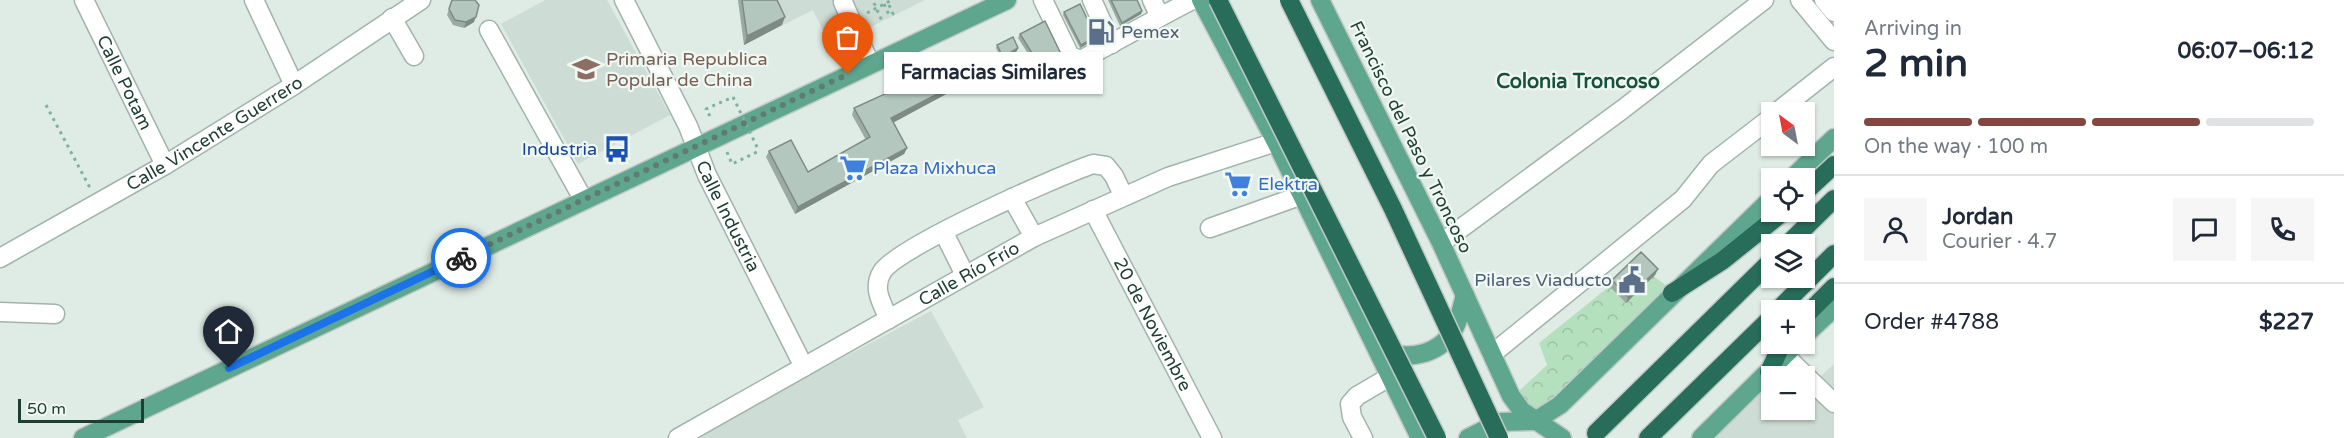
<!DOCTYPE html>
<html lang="en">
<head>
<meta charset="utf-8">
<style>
	body { margin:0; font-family:"Varela Round",sans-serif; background:#f6f6f7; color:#1f2937; height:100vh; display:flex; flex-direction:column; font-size:22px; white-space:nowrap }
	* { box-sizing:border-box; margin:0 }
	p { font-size:20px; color:#747a83 }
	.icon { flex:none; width:33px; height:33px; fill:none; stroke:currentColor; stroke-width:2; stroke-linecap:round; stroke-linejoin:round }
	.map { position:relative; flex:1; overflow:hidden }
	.details { display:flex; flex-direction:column; background:#fff; width:510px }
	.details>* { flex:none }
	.needle { width:39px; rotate:328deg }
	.fabs { position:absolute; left:1761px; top:102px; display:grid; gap:12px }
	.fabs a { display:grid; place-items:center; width:54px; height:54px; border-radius:0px; background:#fff; box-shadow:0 2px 4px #0004; font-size:30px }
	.scale { position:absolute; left:18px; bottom:15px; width:126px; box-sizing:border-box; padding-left:6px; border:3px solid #1e3e33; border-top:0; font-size:16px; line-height:21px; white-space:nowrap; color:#1e3e33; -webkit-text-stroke:4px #f0f8f3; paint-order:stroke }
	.pin { position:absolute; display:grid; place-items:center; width:51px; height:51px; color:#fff; margin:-62px -26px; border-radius:50% 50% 50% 0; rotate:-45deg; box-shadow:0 0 6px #0007 }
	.pin .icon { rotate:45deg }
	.courier { position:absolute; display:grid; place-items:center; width:60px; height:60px; margin:-30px; border:4px solid #1a73e8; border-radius:50%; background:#fff; color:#222; box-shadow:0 2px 8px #0007 }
	.bubble { position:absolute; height:42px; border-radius:0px; background:#fff; box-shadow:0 2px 4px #0004; font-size:20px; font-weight:800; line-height:42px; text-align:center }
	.summary em { font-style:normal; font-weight:800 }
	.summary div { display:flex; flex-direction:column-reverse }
	.summary { display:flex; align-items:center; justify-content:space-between; height:102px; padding:0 30px }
	h1 { font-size:39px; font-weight:800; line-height:45px }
	.bar { display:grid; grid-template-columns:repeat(4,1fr); gap:9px 6px; align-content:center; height:72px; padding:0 30px }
	.bar i { height:8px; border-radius:4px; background:#e0e1e3 }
	.bar .on { background:#844640 }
	.bar p { grid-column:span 4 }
	.line { display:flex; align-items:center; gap:15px; padding:0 30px; border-top:2px solid #e0e1e3 }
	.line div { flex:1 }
	.round { display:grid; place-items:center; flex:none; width:63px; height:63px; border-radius:0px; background:#f6f6f7 }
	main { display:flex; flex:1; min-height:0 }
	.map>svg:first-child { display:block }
	.built { fill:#cddcd4 }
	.park { fill:url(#park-crowns) }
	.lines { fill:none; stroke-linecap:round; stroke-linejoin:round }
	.minor-casing { stroke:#a1b4ac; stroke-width:21 }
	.major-casing { stroke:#c0c9c6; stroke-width:21 }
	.highway-casing { stroke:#c0c9c6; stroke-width:21 }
	.path { stroke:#7cb39e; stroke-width:3; stroke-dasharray:3 4.5; stroke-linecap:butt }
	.minor { stroke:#fff; stroke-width:18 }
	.major { stroke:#5fa68f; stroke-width:18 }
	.highway { stroke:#276d59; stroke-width:18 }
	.highway-bridge-casing { stroke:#c0c9c6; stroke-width:21; stroke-linecap:butt }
	.path-bridge { stroke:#7cb39e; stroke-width:3; stroke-dasharray:3 4.5; stroke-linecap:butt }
	.highway-bridge { stroke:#276d59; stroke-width:18 }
	.wall { fill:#9baba3 }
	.shaded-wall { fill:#7e8b85 }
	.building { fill:#b4c7be; stroke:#7e8b85; stroke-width:1.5 }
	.done { stroke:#627b71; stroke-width:6; stroke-dasharray:0 10.8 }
	.route { stroke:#1a73e8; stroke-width:8 }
	.labels { text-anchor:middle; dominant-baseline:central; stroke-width:4.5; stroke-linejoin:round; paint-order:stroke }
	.service-label { font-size:18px; fill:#4e5e75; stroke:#f0f8f3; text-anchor:start }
	.education-label { font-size:18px; fill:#785e54; stroke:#f0f8f3; text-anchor:start }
	.street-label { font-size:18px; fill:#1e3e33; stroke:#f0f8f3 }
	.transit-label { font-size:18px; fill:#164399; stroke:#f0f8f3; text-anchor:end }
	.shop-label { font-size:18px; fill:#366cbe; stroke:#f0f8f3; text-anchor:start }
	.neighbourhood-label { font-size:20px; font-weight:bold; fill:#19513f; stroke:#f0f8f3 }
</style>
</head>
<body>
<main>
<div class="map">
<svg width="1834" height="438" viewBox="0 0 1834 438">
	<defs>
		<pattern id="park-crowns" width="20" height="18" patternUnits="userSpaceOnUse" patternTransform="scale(1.5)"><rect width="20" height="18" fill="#b5e0be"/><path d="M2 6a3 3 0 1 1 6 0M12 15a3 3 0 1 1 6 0" fill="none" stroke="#9bc1a4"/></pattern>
	</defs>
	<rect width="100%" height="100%" fill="#dfece5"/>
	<g class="built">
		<polygon points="545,0 607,0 670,115 578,164 501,24"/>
		<polygon points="738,0 925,0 831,47 813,10 744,45"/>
		<polygon points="931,311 984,407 958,420 967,438 692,438"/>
		<polygon points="1834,364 1834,438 1707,438 1771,378 1772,410 1804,410 1805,391"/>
	</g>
	<polygon class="park" points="1647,271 1668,287 1543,413 1528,404 1520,390 1547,365 1539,343 1621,277"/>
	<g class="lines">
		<defs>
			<g id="minor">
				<path id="s1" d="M 84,0 L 165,165"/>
				<polyline points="254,0 294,85"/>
				<path id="s2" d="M 624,0 L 688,126 L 707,175 L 804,367"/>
				<polyline points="1043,0 1070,56 1081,60 1160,17 1152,0"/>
				<polyline points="1092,0 1112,44"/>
				<polyline points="1800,0 1834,41"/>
				<polyline points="1824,0 1834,12"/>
				<polyline points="843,2 870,64"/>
				<polyline points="1160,17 1192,0"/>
				<polyline points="392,18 414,56"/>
				<polyline points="489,30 583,199"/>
				<polyline points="1777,112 1834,67"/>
				<polyline points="1012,198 1034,237"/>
				<path id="s3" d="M 1093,210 L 1212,438"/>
				<polyline points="1210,228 1302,195"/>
				<polyline points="944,233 965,275"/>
				<polyline points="1441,243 1623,109 1764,0"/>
				<path id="s4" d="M 0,258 L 165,165 L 294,85 L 421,0"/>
				<polyline points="0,312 55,314"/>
				<path d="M 889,319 C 882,304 872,288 882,272 C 897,247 1058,176 1093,164 L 1106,166 L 1114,176 L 1123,195"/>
				<polyline points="1778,349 1834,403"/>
				<polyline points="1492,354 1683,199 1711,164 1772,117"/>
				<path id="s5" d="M 678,438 L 1034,237 L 1168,177 L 1276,142"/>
				<polyline points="1363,438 1352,417 1350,404 1357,396 1391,376"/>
			</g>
			<g id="major">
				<polyline points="1201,0 1276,142 1420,438"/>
				<polyline points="1320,0 1441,243 1511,396 1522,411 1562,438"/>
				<polyline points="1792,178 1834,138"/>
				<polyline points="1804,336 1834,308"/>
				<path d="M 1382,350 C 1409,362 1442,354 1455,327 C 1460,317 1462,305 1465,295"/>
				<polyline points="83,438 1007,0"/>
				<polyline points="1468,438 1500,422 1535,421 1560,405 1772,198"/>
				<polyline points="1701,438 1796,344"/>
			</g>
			<g id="highway">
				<polyline points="1804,193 1834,165"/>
				<polyline points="1788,244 1834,199"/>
				<polyline points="1672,293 1722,261 1783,212"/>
				<polyline points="1778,310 1834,254"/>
				<polyline points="1804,317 1834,287"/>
				<polyline points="1769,372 1782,344"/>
				<polyline points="1596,433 1772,260"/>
				<polyline points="1648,438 1772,317"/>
			</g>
		</defs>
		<use href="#minor" class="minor-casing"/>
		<use href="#major" class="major-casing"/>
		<use href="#highway" class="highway-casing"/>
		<g class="path">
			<polyline points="874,3 882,21"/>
			<polyline points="884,4 890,17"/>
			<polyline points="889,5 893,14 890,15"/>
			<polyline points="867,13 892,0"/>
			<polyline points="46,105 90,188"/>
			<polyline points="710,116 706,109 733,97"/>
			<polyline points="727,152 732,164 759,151"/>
		</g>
		<use href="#minor" class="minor"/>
		<use href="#major" class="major"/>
		<use href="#highway" class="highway"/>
		<defs>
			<g id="highway-bridge">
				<polyline points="1218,0 1437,438"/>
				<polyline points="1289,0 1393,209 1499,438"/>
			</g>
		</defs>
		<use href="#highway-bridge" class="highway-bridge-casing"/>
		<polyline class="path-bridge" points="733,97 759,151"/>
		<use href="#highway-bridge" class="highway-bridge"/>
	</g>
	<g class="wall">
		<polygon points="452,0 474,22 464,28 453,25 447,15"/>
		<polygon points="738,0 777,0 782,25 744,45"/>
		<polygon points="1108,0 1137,0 1142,11 1141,14 1120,26"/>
		<polygon points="1064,12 1094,40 1080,48 1063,15"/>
		<polygon points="1020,34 1076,85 1060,94 1039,60 1034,63 1018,38"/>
		<polygon points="997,45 1017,51 1002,60 996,48"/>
		<polygon points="950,92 893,122 907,148 904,154 795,214 766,157 769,151 808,172 866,140 852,115 854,108"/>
		<polygon points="1658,269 1655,275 1626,303 1609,286 1612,280"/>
	</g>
	<g class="shaded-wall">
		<polygon points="1142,11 1141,14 1120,26 1122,23"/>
		<polygon points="476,17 474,22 464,28 466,22"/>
		<polygon points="785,17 782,25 744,45 747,36"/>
		<polygon points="1096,37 1094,40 1080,48 1081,45"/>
		<polygon points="1018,48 1017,51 1002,60 1003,57"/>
		<polygon points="1040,56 1039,60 1034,63 1035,58"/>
		<polygon points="1078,80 1076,85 1060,94 1062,89"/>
		<polygon points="953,86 950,92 889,125 891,118"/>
		<polygon points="907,148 904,154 795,214 798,207"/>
		<polygon points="1658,269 1655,275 1626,303 1628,297"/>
	</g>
	<g class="building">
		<polygon points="452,0 475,0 479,5 476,17 466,22 455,20 449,9"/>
		<polygon points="742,0 777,0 785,17 747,36"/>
		<polygon points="1111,0 1137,0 1142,11 1122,23"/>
		<polygon points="1080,4 1096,37 1081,45 1064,12"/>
		<polygon points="1045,21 1062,56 1078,80 1062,89 1040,56 1035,58 1020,34"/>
		<polygon points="1013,37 1018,48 1003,57 997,45"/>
		<polygon points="944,67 953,86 891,118 907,148 798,207 769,151 791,140 808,172 870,137 854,108"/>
		<polygon points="1641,252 1658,269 1628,297 1612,280"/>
	</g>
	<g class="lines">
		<polyline class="done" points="461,258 848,74"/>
		<polyline class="route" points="229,368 461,258"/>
	</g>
	<defs>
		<symbol id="fuel-bare" viewBox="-9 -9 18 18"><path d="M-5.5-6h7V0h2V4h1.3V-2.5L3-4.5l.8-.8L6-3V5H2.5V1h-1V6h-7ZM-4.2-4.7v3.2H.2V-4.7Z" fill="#5c6f8a" stroke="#f0f8f3" stroke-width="2.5" paint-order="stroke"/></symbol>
		<symbol id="school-bare" viewBox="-9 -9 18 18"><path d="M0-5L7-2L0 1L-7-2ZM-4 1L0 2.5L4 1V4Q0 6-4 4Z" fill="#8d6e63" stroke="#f0f8f3" stroke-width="2.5" paint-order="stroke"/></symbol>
		<symbol id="bus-bare" viewBox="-9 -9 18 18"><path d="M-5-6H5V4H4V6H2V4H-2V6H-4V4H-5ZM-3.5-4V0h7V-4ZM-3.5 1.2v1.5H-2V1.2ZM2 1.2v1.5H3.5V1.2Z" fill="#1a4fb4" stroke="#f0f8f3" stroke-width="2.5" paint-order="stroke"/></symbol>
		<symbol id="supermarket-bare" viewBox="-9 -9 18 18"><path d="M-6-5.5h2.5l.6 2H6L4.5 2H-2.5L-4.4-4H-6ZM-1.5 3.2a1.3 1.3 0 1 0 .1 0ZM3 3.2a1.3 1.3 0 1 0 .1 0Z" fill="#3f7fe0" stroke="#f0f8f3" stroke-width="2.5" paint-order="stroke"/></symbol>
		<symbol id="civic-bare" viewBox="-9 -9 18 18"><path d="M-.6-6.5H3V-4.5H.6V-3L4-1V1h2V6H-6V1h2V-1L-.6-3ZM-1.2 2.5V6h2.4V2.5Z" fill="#5c6f8a" stroke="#f0f8f3" stroke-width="2.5" paint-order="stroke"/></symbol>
	</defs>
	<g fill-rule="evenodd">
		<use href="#fuel-bare" x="1082" y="13" width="38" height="38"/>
		<use href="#school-bare" x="567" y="50" width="38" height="38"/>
		<use href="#bus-bare" x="598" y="130" width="38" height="38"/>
		<use href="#supermarket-bare" x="834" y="149" width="38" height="38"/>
		<use href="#supermarket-bare" x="1219" y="165" width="38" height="38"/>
		<use href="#civic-bare" x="1613" y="261" width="38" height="38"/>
	</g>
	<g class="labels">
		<g class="service-label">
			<text x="1121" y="32">Pemex</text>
			<text x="1612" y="280" text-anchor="end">Pilares Viaducto</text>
		</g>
		<g class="education-label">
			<text x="606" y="59">Primaria Republica<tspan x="606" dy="21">Popular de China</tspan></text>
		</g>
		<g class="street-label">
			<text stroke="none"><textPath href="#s1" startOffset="92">Calle Potam</textPath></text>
			<text stroke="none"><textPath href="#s4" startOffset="248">Calle Vincente Guerrero</textPath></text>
			<text transform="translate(1411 137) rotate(64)">Francisco del Paso y Troncoso</text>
			<text stroke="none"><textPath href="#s2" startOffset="240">Calle Industria</textPath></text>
			<text stroke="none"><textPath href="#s5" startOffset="334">Calle Río Frío</textPath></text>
			<text stroke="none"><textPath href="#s3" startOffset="129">20 de Noviembre</textPath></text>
		</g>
		<g class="transit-label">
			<text x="597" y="149">Industria</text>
		</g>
		<g class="shop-label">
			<text x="873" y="168">Plaza Mixhuca</text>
			<text x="1258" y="184">Elektra</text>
		</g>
		<g class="neighbourhood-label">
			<text x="1578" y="82">Colonia Troncoso</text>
		</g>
	</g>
</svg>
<div class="fabs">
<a><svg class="needle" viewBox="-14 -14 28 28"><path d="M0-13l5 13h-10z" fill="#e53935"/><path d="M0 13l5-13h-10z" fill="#747a83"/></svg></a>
<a><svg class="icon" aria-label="locate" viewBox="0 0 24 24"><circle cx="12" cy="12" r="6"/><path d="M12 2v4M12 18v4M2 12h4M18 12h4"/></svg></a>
<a><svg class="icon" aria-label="layers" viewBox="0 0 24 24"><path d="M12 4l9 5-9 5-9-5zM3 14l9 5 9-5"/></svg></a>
<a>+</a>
<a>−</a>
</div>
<div class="scale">50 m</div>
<div class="pin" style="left:848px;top:74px;background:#ea580c"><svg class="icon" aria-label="bag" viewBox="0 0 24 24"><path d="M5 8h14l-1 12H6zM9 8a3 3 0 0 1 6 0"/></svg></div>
<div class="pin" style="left:229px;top:368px;background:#1f2937"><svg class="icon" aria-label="home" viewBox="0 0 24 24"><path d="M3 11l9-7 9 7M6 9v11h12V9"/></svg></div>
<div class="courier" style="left:461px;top:258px"><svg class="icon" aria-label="bike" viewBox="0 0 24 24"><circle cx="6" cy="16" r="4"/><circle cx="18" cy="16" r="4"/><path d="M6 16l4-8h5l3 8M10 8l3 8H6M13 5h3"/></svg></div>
<div class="bubble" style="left:884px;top:52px;width:219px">Farmacias Similares</div>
</div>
<section class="details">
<div class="summary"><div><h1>2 min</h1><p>Arriving in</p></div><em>06:07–06:12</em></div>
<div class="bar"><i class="on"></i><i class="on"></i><i class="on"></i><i></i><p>On the way · 100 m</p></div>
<div class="line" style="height:108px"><a class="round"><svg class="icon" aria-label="person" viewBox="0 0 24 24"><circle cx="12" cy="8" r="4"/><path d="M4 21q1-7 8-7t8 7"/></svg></a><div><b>Jordan</b><p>Courier · 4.7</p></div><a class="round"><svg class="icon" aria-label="chat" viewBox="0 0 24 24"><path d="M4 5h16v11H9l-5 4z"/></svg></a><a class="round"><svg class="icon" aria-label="phone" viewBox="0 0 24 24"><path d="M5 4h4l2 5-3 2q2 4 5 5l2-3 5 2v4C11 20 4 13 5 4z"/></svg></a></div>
<div class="line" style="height:78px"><div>Order #4788</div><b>$227</b></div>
</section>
</main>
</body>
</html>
